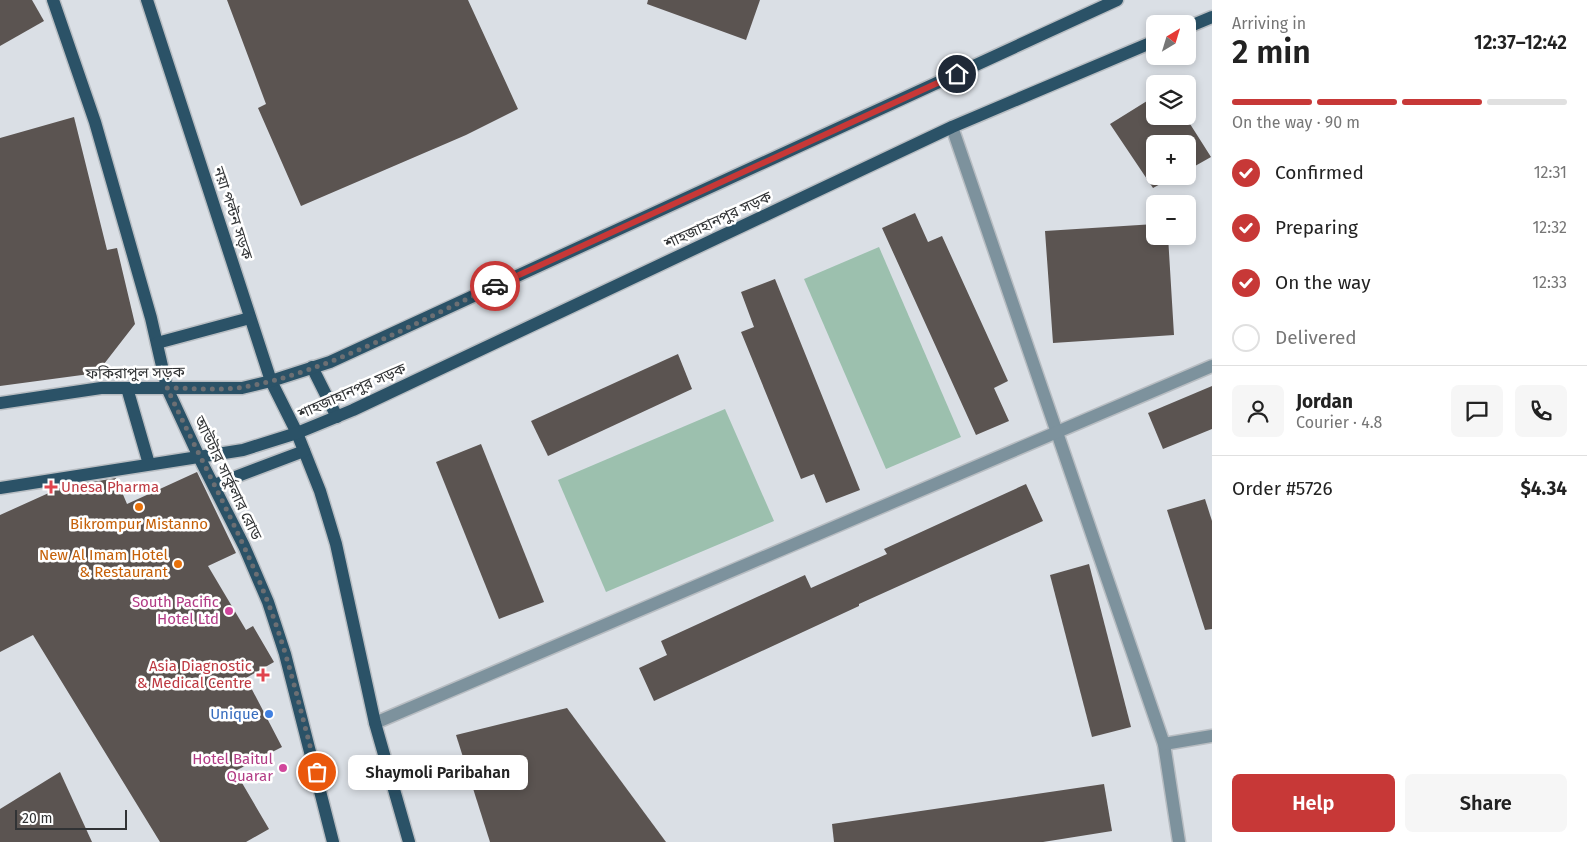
<!DOCTYPE html>
<html lang="en">
<head>
<meta charset="utf-8">
<style>
	body { margin:0; font-family:"Fira Sans","Noto Sans Bengali",sans-serif; background:#f6f6f6; color:#222; height:100vh; display:flex; flex-direction:column; font-size:19px; white-space:nowrap }
	* { box-sizing:border-box; margin:0 }
	p { font-size:16px; color:#767676 }
	.icon { flex:none; width:28px; height:28px; fill:none; stroke:currentColor; stroke-width:2; stroke-linecap:round; stroke-linejoin:round }
	.map { position:relative; flex:1; overflow:hidden }
	.drawer { display:flex; flex-direction:column; background:#fff; width:375px }
	.drawer>* { flex:none }
	.needle { width:32px; rotate:38deg }
	.tools { position:absolute; left:1146px; top:15px; display:grid; gap:10px }
	.tools a { display:grid; place-items:center; width:50px; height:50px; border-radius:8px; background:#fff; box-shadow:0 2px 8px #0003; font-size:25px }
	.scale { position:absolute; left:15px; bottom:12px; width:112px; box-sizing:border-box; padding-left:5px; border:2px solid #313335; border-top:0; font-size:14px; line-height:18px; white-space:nowrap; color:#313335; -webkit-text-stroke:4px #fff; paint-order:stroke }
	.pin { position:absolute; display:grid; place-items:center; width:42px; height:42px; color:#fff; margin:-21px; border:2px solid #fff; border-radius:50%; box-shadow:0 1px 5px #0007 }
	.courier { position:absolute; display:grid; place-items:center; width:50px; height:50px; margin:-25px; border:4px solid #c73837; border-radius:50%; background:#fff; color:#222; box-shadow:0 1px 6px #0007 }
	.bubble { position:absolute; height:35px; border-radius:8px; background:#fff; box-shadow:0 2px 8px #0003; font-size:16px; font-weight:600; line-height:35px; text-align:center }
	.head em { font-style:normal; font-weight:600 }
	.head div { display:flex; flex-direction:column-reverse }
	.head { display:flex; align-items:center; justify-content:space-between; height:85px; padding:0 20px }
	h1 { font-size:32px; font-weight:600; line-height:38px }
	.bar { display:grid; grid-template-columns:repeat(4,1fr); gap:8px 5px; align-content:center; height:60px; padding:0 20px }
	.bar i { height:6px; border-radius:4px; background:#e0e0e0 }
	.bar .current { background:#c73837 }
	.bar p { grid-column:span 4 }
	.line { display:flex; align-items:center; gap:12px; padding:0 20px; border-top:1px solid #e0e0e0 }
	.line div { flex:1 }
	.round { display:grid; place-items:center; flex:none; width:52px; height:52px; border-radius:8px; background:#f6f6f6 }
	ol { padding:0 20px; list-style:none }
	li { display:flex; align-items:center; gap:15px; height:55px }
	li p { margin-inline-start:auto }
	li .icon { padding:5px; border-radius:50%; background:#c73837; color:#fff; stroke-width:4 }
	li:last-child { color:#767676 }
	li i { width:28px; height:28px; border:2px solid #e0e0e0; border-radius:50% }
	.button { display:flex; gap:10px; margin-top:auto; padding:10px 20px }
	.button a { flex:1; height:58px; border-radius:8px; background:#c73837; color:#fff; font-size:20px; font-weight:600; line-height:58px; text-align:center }
	.button a+a { background:#f6f6f6; color:#222 }
	main { display:flex; flex:1; min-height:0 }
	.map>svg:first-child { display:block }
	.green { fill:#9cc0ae }
	.building { fill:#5b5451 }
	.lines { fill:none; stroke-linecap:round; stroke-linejoin:round }
	.minor-casing { stroke:#b8bdc2; stroke-width:15 }
	.major-casing { stroke:#b8bdc2; stroke-width:15 }
	.minor { stroke:#7d929d; stroke-width:12 }
	.major { stroke:#2b5267; stroke-width:12 }
	.done { stroke:#6c6f73; stroke-width:5; stroke-dasharray:0 9 }
	.route { stroke:#c73837; stroke-width:6 }
	.health-dot { fill:#e0444e; stroke:#fff; stroke-width:2 }
	.food-dot { fill:#e8710a; stroke:#fff; stroke-width:2 }
	.hotel-dot { fill:#d1479c; stroke:#fff; stroke-width:2 }
	.shop-dot { fill:#3f7fe0; stroke:#fff; stroke-width:2 }
	.labels { text-anchor:middle; dominant-baseline:central; stroke-width:5; stroke-linejoin:round; paint-order:stroke }
	.street-label { font-size:15px; fill:#313335; stroke:#fff }
	.health-label { font-size:15px; fill:#be3a42; stroke:#fff; text-anchor:start }
	.food-label { font-size:15px; fill:#c56008; stroke:#fff }
	.hotel-label { font-size:15px; fill:#b23c85; stroke:#fff; text-anchor:end }
	.shop-label { font-size:15px; fill:#366cbe; stroke:#fff; text-anchor:end }
</style>
</head>
<body>
<main>
<div class="map">
<svg width="1212" height="842" viewBox="0 0 1212 842">
	<rect width="100%" height="100%" fill="#dadfe5"/>
	<g class="green">
		<polygon points="879,247 961,437 886,469 804,279"/>
		<polygon points="725,409 774,521 606,592 558,480"/>
	</g>
	<g class="building">
		<polygon points="0,0 32,0 44,21 0,46"/>
		<polygon points="227,0 468,0 518,109 466,135 301,206 258,108 266,104"/>
		<polygon points="648,0 760,0 746,40 647,4"/>
		<polygon points="1155,96 1155,116 1185,116 1211,157 1188,170 1188,144 1155,144 1155,176 1175,176 1153,188 1110,124"/>
		<polygon points="74,117 107,250 117,248 135,324 97,373 0,386 0,138"/>
		<polygon points="915,213 928,242 942,236 1008,381 994,388 1009,421 976,435 882,228"/>
		<polygon points="1155,224 1155,236 1168,236 1174,335 1053,343 1045,231"/>
		<polygon points="775,279 860,490 826,503 814,474 801,479 741,332 754,327 741,292"/>
		<polygon points="678,354 692,389 548,456 531,421"/>
		<polygon points="1212,386 1212,429 1163,449 1148,413"/>
		<polygon points="481,444 544,602 499,619 436,462"/>
		<polygon points="197,472 236,553 208,566 246,630 253,626 274,662 246,678 282,747 235,771 269,829 246,842 160,842 33,635 0,652 0,515 62,487 116,478 127,504"/>
		<polygon points="1026,484 1043,521 859,604 859,606 654,701 639,668 667,655 661,641 805,575 811,588 887,554 884,549"/>
		<polygon points="1205,499 1212,521 1212,629 1205,630 1167,510"/>
		<polygon points="1089,564 1131,727 1092,737 1050,575"/>
		<polygon points="567,708 666,842 490,842 456,735"/>
		<polygon points="60,772 92,842 0,842 0,809"/>
		<polygon points="1104,784 1112,831 1043,842 834,842 832,824"/>
	</g>
	<g class="lines">
		<defs>
			<g id="minor">
				<polyline points="952,127 1164,744 1179,842"/>
				<polyline points="375,723 1212,366"/>
				<polyline points="1164,744 1212,736"/>
			</g>
			<g id="major">
				<polyline points="53,0 95,122 151,318 167,388 200,459 244,546 268,602 285,654 333,842"/>
				<polyline points="147,0 271,381 297,433 320,491 336,544 375,723 409,842"/>
				<polyline points="1188,27 1212,17"/>
				<polyline points="157,343 250,318"/>
				<polyline points="312,367 337,417"/>
				<polyline points="127,388 149,464"/>
				<polyline points="0,403 101,388 242,388 271,381 330,362 1117,0"/>
				<polyline points="214,485 304,451"/>
				<polyline points="0,488 243,450 297,433 353,410 952,127 1155,41"/>
			</g>
		</defs>
		<use href="#minor" class="minor-casing"/>
		<use href="#major" class="major-casing"/>
		<use href="#minor" class="minor"/>
		<use href="#major" class="major"/>
	</g>
	<g class="lines">
		<path class="done" d="M 317,772 C 301,714 289,656 267,600 C 238,527 200,459 167,388 C 192,388 219,391 244,387 C 326,373 418,321 495,286"/>
		<polyline class="route" points="495,286 957,74"/>
	</g>
	<g class="health-dot">
		<path d="M48.5 479.5h5v5h5v5h-5v5h-5v-5h-5v-5h5z"/>
		<path d="M260.5 667.5h5v5h5v5h-5v5h-5v-5h-5v-5h5z"/>
	</g>
	<g class="food-dot">
		<circle cx="139" cy="507" r="5"/>
		<circle cx="178" cy="564" r="5"/>
	</g>
	<g class="hotel-dot">
		<circle cx="229" cy="611" r="5"/>
		<circle cx="283" cy="768" r="5"/>
	</g>
	<circle class="shop-dot" cx="269" cy="714" r="5"/>
	<g class="labels">
		<g class="street-label">
			<text transform="translate(233 213) rotate(72)">নয়া পল্টন সড়ক</text>
			<text transform="translate(718 220) rotate(-25)">শাহজাহানপুর সড়ক</text>
			<text transform="translate(135 373) rotate(-1)">ফকিরাপুল সড়ক</text>
			<text transform="translate(352 391) rotate(-24)">শাহজাহানপুর সড়ক</text>
			<text transform="translate(228 478) rotate(64)">আউটার সার্কুলার রোড</text>
		</g>
		<g class="health-label">
			<text x="61" y="487">Unesa Pharma</text>
			<text x="252" y="666" text-anchor="end">Asia Diagnostic<tspan x="252" dy="17">&amp; Medical Centre</tspan></text>
		</g>
		<g class="food-label">
			<text x="139" y="524">Bikrompur Mistanno</text>
			<text x="168" y="555" text-anchor="end">New Al Imam Hotel<tspan x="168" dy="17">&amp; Restaurant</tspan></text>
		</g>
		<g class="hotel-label">
			<text x="219" y="602">South Pacific<tspan x="219" dy="17">Hotel Ltd</tspan></text>
			<text x="273" y="759">Hotel Baitul<tspan x="273" dy="17">Quarar</tspan></text>
		</g>
		<g class="shop-label">
			<text x="259" y="714">Unique</text>
		</g>
	</g>
</svg>
<div class="tools">
<a><svg class="needle" viewBox="-14 -14 28 28"><path d="M0-13l5 13h-10z" fill="#e53935"/><path d="M0 13l5-13h-10z" fill="#767676"/></svg></a>
<a><svg class="icon" aria-label="layers" viewBox="0 0 24 24"><path d="M12 4l9 5-9 5-9-5zM3 14l9 5 9-5"/></svg></a>
<a>+</a>
<a>−</a>
</div>
<div class="scale">20 m</div>
<div class="pin" style="left:317px;top:772px;background:#ea580c"><svg class="icon" aria-label="bag" viewBox="0 0 24 24"><path d="M5 8h14l-1 12H6zM9 8a3 3 0 0 1 6 0"/></svg></div>
<div class="pin" style="left:957px;top:74px;background:#1f2937"><svg class="icon" aria-label="home" viewBox="0 0 24 24"><path d="M3 11l9-7 9 7M6 9v11h12V9"/></svg></div>
<div class="courier" style="left:495px;top:286px"><svg class="icon" aria-label="car" viewBox="0 0 24 24"><path d="M5 17H2v-5l4-1 3-4h7l3 4 3 1v5h-3M9 17h6M6 11h13"/><circle cx="7" cy="17" r="2"/><circle cx="17" cy="17" r="2"/></svg></div>
<div class="bubble" style="left:348px;top:755px;width:180px">Shaymoli Paribahan</div>
</div>
<section class="drawer">
<div class="head"><div><h1>2 min</h1><p>Arriving in</p></div><em>12:37–12:42</em></div>
<div class="bar"><i class="current"></i><i class="current"></i><i class="current"></i><i></i><p>On the way · 90 m</p></div>
<ol>
<li><svg class="icon" aria-label="check" viewBox="0 0 24 24"><path d="M5 12l5 5 9-10"/></svg>Confirmed<p>12:31</p></li>
<li><svg class="icon" aria-label="check" viewBox="0 0 24 24"><path d="M5 12l5 5 9-10"/></svg>Preparing<p>12:32</p></li>
<li><svg class="icon" aria-label="check" viewBox="0 0 24 24"><path d="M5 12l5 5 9-10"/></svg>On the way<p>12:33</p></li>
<li><i></i>Delivered</li>
</ol>
<div class="line" style="height:90px"><a class="round"><svg class="icon" aria-label="person" viewBox="0 0 24 24"><circle cx="12" cy="8" r="4"/><path d="M4 21q1-7 8-7t8 7"/></svg></a><div><b>Jordan</b><p>Courier · 4.8</p></div><a class="round"><svg class="icon" aria-label="chat" viewBox="0 0 24 24"><path d="M4 5h16v11H9l-5 4z"/></svg></a><a class="round"><svg class="icon" aria-label="phone" viewBox="0 0 24 24"><path d="M5 4h4l2 5-3 2q2 4 5 5l2-3 5 2v4C11 20 4 13 5 4z"/></svg></a></div>
<div class="line" style="height:65px"><div>Order #5726</div><b>$4.34</b></div>
<div class="button"><a>Help</a><a>Share</a></div>
</section>
</main>
</body>
</html>
